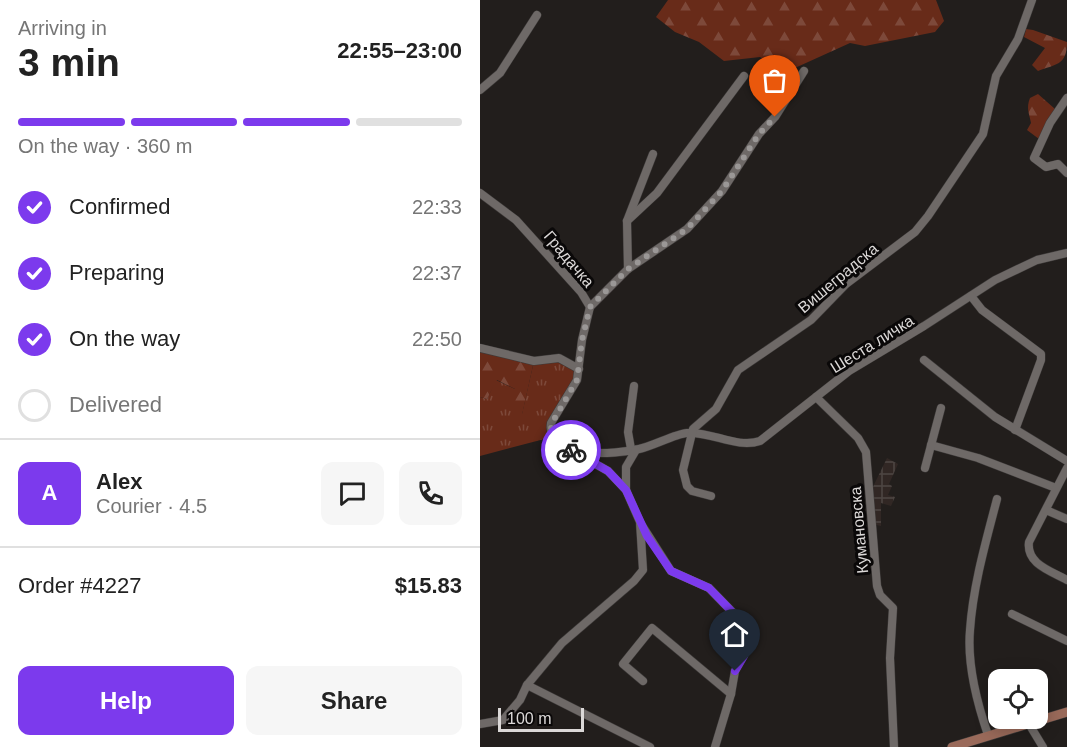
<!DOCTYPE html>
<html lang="en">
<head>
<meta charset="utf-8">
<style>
	body { margin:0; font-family:Helvetica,sans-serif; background:#f6f6f6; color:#222; height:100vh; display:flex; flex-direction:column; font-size:22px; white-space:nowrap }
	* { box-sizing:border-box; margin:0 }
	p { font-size:20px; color:#767676 }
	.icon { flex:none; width:33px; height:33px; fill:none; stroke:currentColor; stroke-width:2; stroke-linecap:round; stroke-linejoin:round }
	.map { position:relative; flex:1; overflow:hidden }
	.sheet { display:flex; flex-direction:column; background:#fff; width:480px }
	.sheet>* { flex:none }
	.controls { position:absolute; left:508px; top:669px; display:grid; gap:12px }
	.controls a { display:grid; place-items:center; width:60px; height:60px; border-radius:12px; background:#fff; box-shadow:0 3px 15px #0003; font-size:30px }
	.scale { position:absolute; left:18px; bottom:15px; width:86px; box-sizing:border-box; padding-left:6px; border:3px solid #dbd8d7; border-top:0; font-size:16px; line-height:21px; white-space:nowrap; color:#dbd8d7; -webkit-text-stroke:4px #0a0808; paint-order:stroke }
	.pin { position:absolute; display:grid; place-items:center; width:51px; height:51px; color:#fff; margin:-62px -26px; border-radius:50% 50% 50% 0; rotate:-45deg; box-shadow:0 0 6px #0007 }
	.pin .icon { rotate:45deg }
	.courier { position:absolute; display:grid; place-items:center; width:60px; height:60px; margin:-30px; border:4px solid #7c3aed; border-radius:50%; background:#fff; color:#222; box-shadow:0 2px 8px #0007 }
	.headline em { font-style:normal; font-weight:700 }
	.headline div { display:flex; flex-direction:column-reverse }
	.headline { display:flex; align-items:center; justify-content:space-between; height:102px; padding:0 18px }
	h1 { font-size:39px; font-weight:700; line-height:45px }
	.bar { display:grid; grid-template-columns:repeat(4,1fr); gap:9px 6px; align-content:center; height:72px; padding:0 18px }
	.bar i { height:8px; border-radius:4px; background:#e0e0e0 }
	.bar .active { background:#7c3aed }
	.bar p { grid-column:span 4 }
	.line { display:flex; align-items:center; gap:15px; padding:0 18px; border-top:2px solid #e0e0e0 }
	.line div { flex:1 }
	.round { display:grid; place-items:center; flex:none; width:63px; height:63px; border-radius:12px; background:#f6f6f6 }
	ol { padding:0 18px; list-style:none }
	li { display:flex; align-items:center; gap:18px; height:66px }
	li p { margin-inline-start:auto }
	li .icon { padding:6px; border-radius:50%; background:#7c3aed; color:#fff; stroke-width:4 }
	li:last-child { color:#767676 }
	li i { width:33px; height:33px; border:3px solid #e0e0e0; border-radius:50% }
	.action { display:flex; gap:12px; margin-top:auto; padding:12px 18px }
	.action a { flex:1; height:69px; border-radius:12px; background:#7c3aed; color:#fff; font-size:24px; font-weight:700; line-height:69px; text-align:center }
	.action a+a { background:#f6f6f6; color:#222 }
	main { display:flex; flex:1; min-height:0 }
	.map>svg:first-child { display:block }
	.industrial { fill:url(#industrial-grid) }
	.grass { fill:url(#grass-tufts) }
	.forest { fill:url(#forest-firs) }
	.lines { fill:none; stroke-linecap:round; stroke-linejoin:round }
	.minor-casing { stroke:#3d3a39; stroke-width:9 }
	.major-casing { stroke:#3d3a39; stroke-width:10 }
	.minor { stroke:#6e6967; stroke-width:8 }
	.major { stroke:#9a6a5a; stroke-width:9 }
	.done { stroke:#9a9796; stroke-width:6; stroke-dasharray:0 10.8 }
	.route { stroke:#7c3aed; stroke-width:8 }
	.labels { text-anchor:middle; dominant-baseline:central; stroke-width:6; stroke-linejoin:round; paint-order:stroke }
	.street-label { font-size:16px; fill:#dbd8d7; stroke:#0a0808 }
</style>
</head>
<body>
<main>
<section class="sheet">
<div class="headline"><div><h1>3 min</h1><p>Arriving in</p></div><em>22:55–23:00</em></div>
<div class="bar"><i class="active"></i><i class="active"></i><i class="active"></i><i></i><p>On the way · 360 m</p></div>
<ol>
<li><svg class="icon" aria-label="check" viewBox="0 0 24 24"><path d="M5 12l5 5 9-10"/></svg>Confirmed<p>22:33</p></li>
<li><svg class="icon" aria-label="check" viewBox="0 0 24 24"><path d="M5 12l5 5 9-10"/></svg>Preparing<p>22:37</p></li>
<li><svg class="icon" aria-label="check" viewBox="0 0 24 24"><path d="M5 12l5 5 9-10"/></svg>On the way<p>22:50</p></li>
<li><i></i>Delivered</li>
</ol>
<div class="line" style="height:108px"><b class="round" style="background:#7c3aed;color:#fff">A</b><div><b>Alex</b><p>Courier · 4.5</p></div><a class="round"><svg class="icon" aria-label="chat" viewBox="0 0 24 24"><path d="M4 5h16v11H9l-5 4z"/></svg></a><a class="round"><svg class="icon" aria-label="phone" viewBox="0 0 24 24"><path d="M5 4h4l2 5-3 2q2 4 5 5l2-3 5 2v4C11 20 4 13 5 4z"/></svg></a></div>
<div class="line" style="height:78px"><div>Order #4227</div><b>$15.83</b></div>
<div class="action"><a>Help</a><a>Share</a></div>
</section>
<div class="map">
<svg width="587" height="747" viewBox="0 0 587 747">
	<defs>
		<pattern id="industrial-grid" width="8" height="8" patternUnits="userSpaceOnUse" patternTransform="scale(1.5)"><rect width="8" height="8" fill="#312724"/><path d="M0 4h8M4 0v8" fill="none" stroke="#4e4643"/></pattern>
		<pattern id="grass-tufts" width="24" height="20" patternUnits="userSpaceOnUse" patternTransform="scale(1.5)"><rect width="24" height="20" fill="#682b19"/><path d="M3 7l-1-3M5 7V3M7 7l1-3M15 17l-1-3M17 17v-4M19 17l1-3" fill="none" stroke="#7d493a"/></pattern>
		<pattern id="forest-firs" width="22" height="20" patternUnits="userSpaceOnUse" patternTransform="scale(1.5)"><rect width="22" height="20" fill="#682b19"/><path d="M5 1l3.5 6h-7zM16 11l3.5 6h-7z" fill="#7d493a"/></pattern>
	</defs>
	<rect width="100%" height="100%" fill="#221e1c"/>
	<polygon class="industrial" points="407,458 418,464 409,484 412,486 408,495 415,497 411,506 401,503 401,526 392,524 389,495"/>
	<polygon class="grass" points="79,358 99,369 71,423 72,437 0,456 0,397 7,399 16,380 35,389 42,414 54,361"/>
	<g class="forest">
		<polygon points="188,0 456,0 464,21 455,32 385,46 370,43 306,72 280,57 244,61 219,42 195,32 176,17"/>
		<path d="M 546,29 L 553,30 L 587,42 C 587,66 575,64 558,71 L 552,65 L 565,48 L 544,37 Z"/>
		<path d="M 558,94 L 575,109 L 559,139 L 547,130 L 551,123 C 549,113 546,108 550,98 Z"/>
		<polygon points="0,348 54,361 42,415 28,409 35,389 17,380 7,399 0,397"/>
	</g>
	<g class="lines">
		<defs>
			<g id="minor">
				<polyline points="0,90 20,73 57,15"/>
				<polyline points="587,98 570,123 554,158 566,167 578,164 587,173"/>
				<path d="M 0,193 L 36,220 L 101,292 L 110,307 L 102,340 L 97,380 L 71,423 C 65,461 136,454 159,449 C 173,446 195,434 207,433 C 231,431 257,449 280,441 L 369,371 L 444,326 L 515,280 L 557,260 L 587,253"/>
				<polyline points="147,221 177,193 264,76"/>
				<polyline points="148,269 147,221 173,154"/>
				<polyline points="491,296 502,310 561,354 561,360 535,430"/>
				<polyline points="110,307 148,269 207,229 242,191 279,134 295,117 324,71"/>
				<polyline points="0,348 54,361 79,358 99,369"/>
				<polyline points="444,360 515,417 587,461"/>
				<polyline points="336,397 378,438 386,452 397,586 400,595 413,608 410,658 414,747"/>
				<polyline points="451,445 498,458 576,488"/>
				<polyline points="151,449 148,432 154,386"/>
				<polyline points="96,453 128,471 146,490"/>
				<polyline points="445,468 461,408"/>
				<path d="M 587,468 L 549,542 C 546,564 571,571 587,580"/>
				<polyline points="231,496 212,491 207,486 203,470 213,429 236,409 258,370 331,320 366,284 435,232 448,216 503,134 516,76 538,39 552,0"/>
				<polyline points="566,510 587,519"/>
				<polyline points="161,524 191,571 229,588 264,624 271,636 264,655 255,671 251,694 235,747"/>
				<polyline points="532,614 587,641"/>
				<polyline points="163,681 143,664 172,628 251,694"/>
				<polyline points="47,685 170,747"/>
				<polyline points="0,724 23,720 40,700 47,685 82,643 154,581 163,570 160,522 146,490 146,467 156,450"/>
				<polyline points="549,724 563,747"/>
				<path d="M 508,735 C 497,703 487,664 490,630 C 493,586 506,541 517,499"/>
			</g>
			<polyline id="major" points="472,747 587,712"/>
		</defs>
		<use href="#minor" class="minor-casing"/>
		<use href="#major" class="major-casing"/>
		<use href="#minor" class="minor"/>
		<use href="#major" class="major"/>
	</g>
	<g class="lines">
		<path class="done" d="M 91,450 C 77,443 68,440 72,423 L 97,380 L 102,340 L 110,307 L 148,269 L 207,229 L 242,191 L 279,134 L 295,117"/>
		<polyline class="route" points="91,450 128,471 146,490 167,536 191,571 229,588 264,624 271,636 264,656 255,671"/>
	</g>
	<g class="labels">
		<g class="street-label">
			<text transform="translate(89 259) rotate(50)">Градачка</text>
			<text transform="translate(358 278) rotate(-40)">Вишеградска</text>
			<text transform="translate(392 344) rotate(-32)">Шеста личка</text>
			<text transform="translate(379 530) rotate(-95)">Кумановска</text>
		</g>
	</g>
</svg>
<div class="controls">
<a><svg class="icon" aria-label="locate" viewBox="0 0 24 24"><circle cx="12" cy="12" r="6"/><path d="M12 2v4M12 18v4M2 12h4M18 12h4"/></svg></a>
</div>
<div class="scale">100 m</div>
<div class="pin" style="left:295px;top:117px;background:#ea580c"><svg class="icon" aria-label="bag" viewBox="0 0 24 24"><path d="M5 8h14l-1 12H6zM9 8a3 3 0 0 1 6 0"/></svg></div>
<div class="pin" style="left:255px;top:671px;background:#1f2937"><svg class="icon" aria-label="home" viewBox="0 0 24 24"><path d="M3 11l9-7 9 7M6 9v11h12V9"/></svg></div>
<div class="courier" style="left:91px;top:450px"><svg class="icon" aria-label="bike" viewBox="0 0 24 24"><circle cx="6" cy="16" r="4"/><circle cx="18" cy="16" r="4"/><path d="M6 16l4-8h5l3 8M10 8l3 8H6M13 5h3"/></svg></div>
</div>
</main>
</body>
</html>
